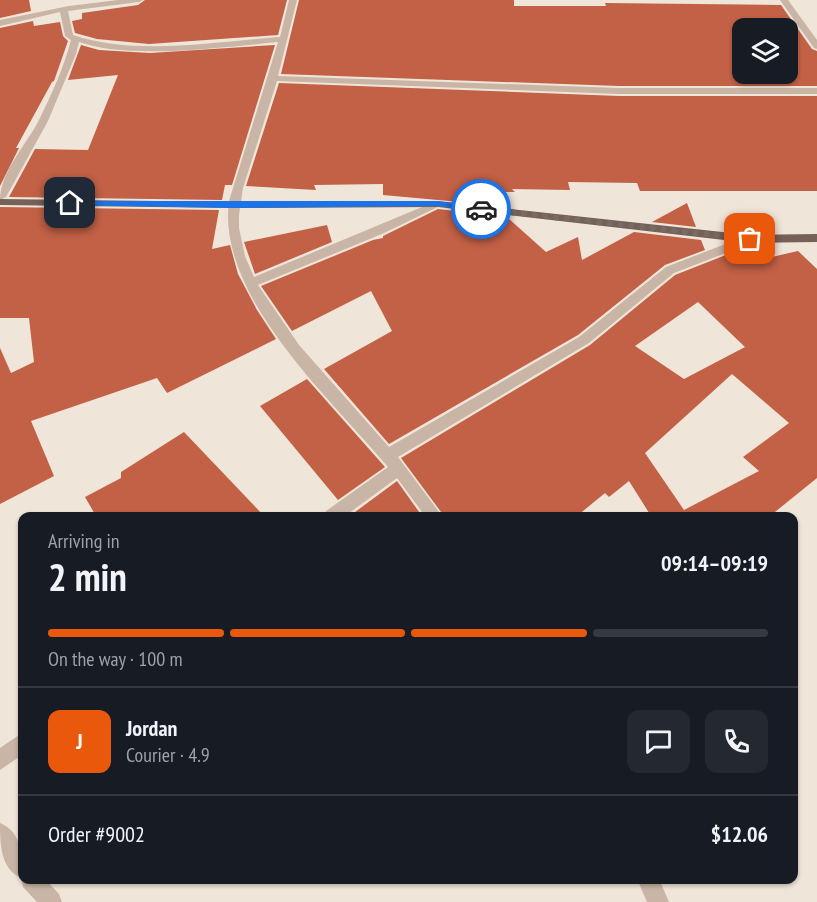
<!DOCTYPE html>
<html lang="en">
<head>
<meta charset="utf-8">
<style>
	body { margin:0; font-family:"PT Sans Narrow",sans-serif; background:#242831; color:#f1f3f6; height:100vh; display:flex; flex-direction:column; font-size:22px; white-space:nowrap }
	* { box-sizing:border-box; margin:0 }
	p { font-size:20px; color:#9ea1a6 }
	.icon { flex:none; width:33px; height:33px; fill:none; stroke:currentColor; stroke-width:2; stroke-linecap:round; stroke-linejoin:round }
	.map { position:relative; flex:1; overflow:hidden }
	.panel { position:absolute; left:18px; top:512px; width:780px; height:372px; display:flex; flex-direction:column; background:#171b24; border-radius:12px; box-shadow:0 2px 4px #0004 }
	.panel>* { flex:none }
	.controls { position:absolute; left:732px; top:18px; display:grid; gap:12px }
	.controls a { display:grid; place-items:center; width:66px; height:66px; border-radius:12px; background:#171b24; box-shadow:0 2px 4px #0004; font-size:30px }
	.pin { position:absolute; display:grid; place-items:center; width:51px; height:51px; color:#fff; margin:-26px; border-radius:12px; box-shadow:0 3px 9px #0006 }
	.courier { position:absolute; display:grid; place-items:center; width:60px; height:60px; margin:-30px; border:4px solid #1a73e8; border-radius:50%; background:#fff; color:#222; box-shadow:0 2px 8px #0007 }
	.overview em { font-style:normal; font-weight:800 }
	.overview div { display:flex; flex-direction:column-reverse }
	.overview { display:flex; align-items:center; justify-content:space-between; height:102px; padding:0 30px }
	h1 { font-size:39px; font-weight:800; line-height:45px }
	.bar { display:grid; grid-template-columns:repeat(4,1fr); gap:9px 6px; align-content:center; height:72px; padding:0 30px }
	.bar i { height:8px; border-radius:4px; background:#363941 }
	.bar .selected { background:#ea580c }
	.bar p { grid-column:span 4 }
	.line { display:flex; align-items:center; gap:15px; padding:0 30px; border-top:2px solid #363941 }
	.line div { flex:1 }
	.round { display:grid; place-items:center; flex:none; width:63px; height:63px; border-radius:12px; background:#242831 }
	.map>svg:first-child { display:block }
	.building { fill:#c26146; fill-rule:evenodd }
	.lines { fill:none; stroke-linecap:round; stroke-linejoin:round }
	.minor { fill:#c8b5a6; fill-rule:evenodd }
	.major { fill:#766158; fill-rule:evenodd }
	.route { fill:#1a73e8 }
	.done { stroke:#766c65; stroke-width:6; stroke-dasharray:0 10.8 }
</style>
</head>
<body>
<div class="map">
<svg width="817" height="902" viewBox="0 0 817 902">
	<rect width="100%" height="100%" fill="#f0e5d9"/>
	<g class="building">
		<polygon points="0,0 29,0 31,11 0,18"/>
		<polygon points="145,0 287,0 278,35 149,44 97,39 75,33 72,21 82,19 82,13 138,5"/>
		<path d="M 299,0 L 514,0 L 514,6 L 606,6 L 605,3 L 781,5 L 812,49 L 817,51 L 817,86 L 619,86 L 281,74 ZM 742,28 L 788,28 L 788,74 L 742,74 Z"/>
		<polygon points="33,21 34,26 60,22 63,36 68,41 54,81 52,82 16,148 19,148 0,186 0,28"/>
		<polygon points="81,45 99,50 150,53 275,45 232,185 225,185 222,200 9,197 35,149 88,150 118,75 68,80"/>
		<polygon points="279,83 619,96 817,96 817,191 640,191 637,183 568,182 570,190 512,189 515,192 479,192 493,205 383,195 383,184 314,185 316,190 246,186"/>
		<polygon points="687,203 696,227 652,222"/>
		<polygon points="0,207 219,210 212,249 230,245 238,274 257,310 276,339 167,393 157,378 31,421 54,476 0,504 0,348 11,373 34,362 29,318 0,318"/>
		<polygon points="438,209 507,217 546,252 578,237 582,260 634,232 701,240 705,250 665,265 578,335 389,444 324,369 392,331 371,291 292,331 261,286 373,240 383,238 383,236"/>
		<polygon points="327,225 332,242 255,274 244,242"/>
		<path d="M 741,249 L 754,261 L 798,251 L 817,269 L 817,478 L 770,516 L 651,516 L 629,481 L 609,497 L 605,493 L 577,516 L 444,516 L 401,458 L 590,345 L 675,275 ZM 698,302 L 745,347 L 684,379 L 635,346 ZM 732,374 L 789,423 L 743,457 L 759,471 L 684,510 L 645,453 Z"/>
		<polygon points="307,379 385,467 338,500 260,406"/>
		<polygon points="184,432 264,516 96,516 85,497 121,478 121,472"/>
		<polygon points="397,481 422,516 351,515"/>
	</g>
	<g class="lines">
		<g class="minor">
			<path d="M 118,0 L 143,0 L 139,2 L 68,11 L 73,35 C 135,56 215,42 280,37 L 289,0 L 297,0 L 278,76 L 619,88 L 817,88 L 817,94 L 619,94 L 277,81 L 243,188 L 239,215 L 239,228 L 245,256 L 254,277 L 434,202 L 442,202 L 444,204 L 382,234 L 258,285 L 299,345 L 389,447 L 579,337 L 666,267 L 746,236 L 754,236 L 756,239 L 754,242 L 674,273 L 589,343 L 398,457 L 442,516 L 425,516 L 397,478 L 345,516 L 324,516 L 326,511 L 388,467 C 332,400 216,296 229,201 L 278,42 C 224,47 129,60 79,42 L 76,54 L 48,121 L 6,197 L 0,200 C 0,173 25,146 38,122 C 51,96 64,67 71,40 L 65,36 L 60,12 L 0,26 L 0,20 L 69,6 Z"/>
			<polygon points="780,0 788,0 817,40 817,49 814,48"/>
			<polygon points="22,733 22,755 0,770 0,748"/>
			<path d="M 0,823 C 23,832 22,858 22,879 L 45,879 L 59,894 L 62,902 L 37,902 L 23,887 L 21,878 C 0,869 0,842 0,823 Z"/>
			<polygon points="637,879 659,879 669,902 647,902"/>
		</g>
		<polygon class="major" points="0,199 235,202 438,201 750,235 817,234 817,242 750,243 438,207 235,208 0,205"/>
	</g>
	<polygon class="route" points="68,201 438,201 485,209 481,211 438,206 235,208 70,205"/>
	<g class="lines">
		<polyline class="done" points="481,209 750,239"/>
	</g>
</svg>
<div class="controls">
<a><svg class="icon" aria-label="layers" viewBox="0 0 24 24"><path d="M12 4l9 5-9 5-9-5zM3 14l9 5 9-5"/></svg></a>
</div>
<div class="pin" style="left:750px;top:239px;background:#ea580c"><svg class="icon" aria-label="bag" viewBox="0 0 24 24"><path d="M5 8h14l-1 12H6zM9 8a3 3 0 0 1 6 0"/></svg></div>
<div class="pin" style="left:70px;top:203px;background:#1f2937"><svg class="icon" aria-label="home" viewBox="0 0 24 24"><path d="M3 11l9-7 9 7M6 9v11h12V9"/></svg></div>
<div class="courier" style="left:481px;top:209px"><svg class="icon" aria-label="car" viewBox="0 0 24 24"><path d="M5 17H2v-5l4-1 3-4h7l3 4 3 1v5h-3M9 17h6M6 11h13"/><circle cx="7" cy="17" r="2"/><circle cx="17" cy="17" r="2"/></svg></div>
<section class="panel">
<div class="overview"><div><h1>2 min</h1><p>Arriving in</p></div><em>09:14–09:19</em></div>
<div class="bar"><i class="selected"></i><i class="selected"></i><i class="selected"></i><i></i><p>On the way · 100 m</p></div>
<div class="line" style="height:108px"><b class="round" style="background:#ea580c;color:#fff">J</b><div><b>Jordan</b><p>Courier · 4.9</p></div><a class="round"><svg class="icon" aria-label="chat" viewBox="0 0 24 24"><path d="M4 5h16v11H9l-5 4z"/></svg></a><a class="round"><svg class="icon" aria-label="phone" viewBox="0 0 24 24"><path d="M5 4h4l2 5-3 2q2 4 5 5l2-3 5 2v4C11 20 4 13 5 4z"/></svg></a></div>
<div class="line" style="height:78px"><div>Order #9002</div><b>$12.06</b></div>
</section>
</div>
</body>
</html>
